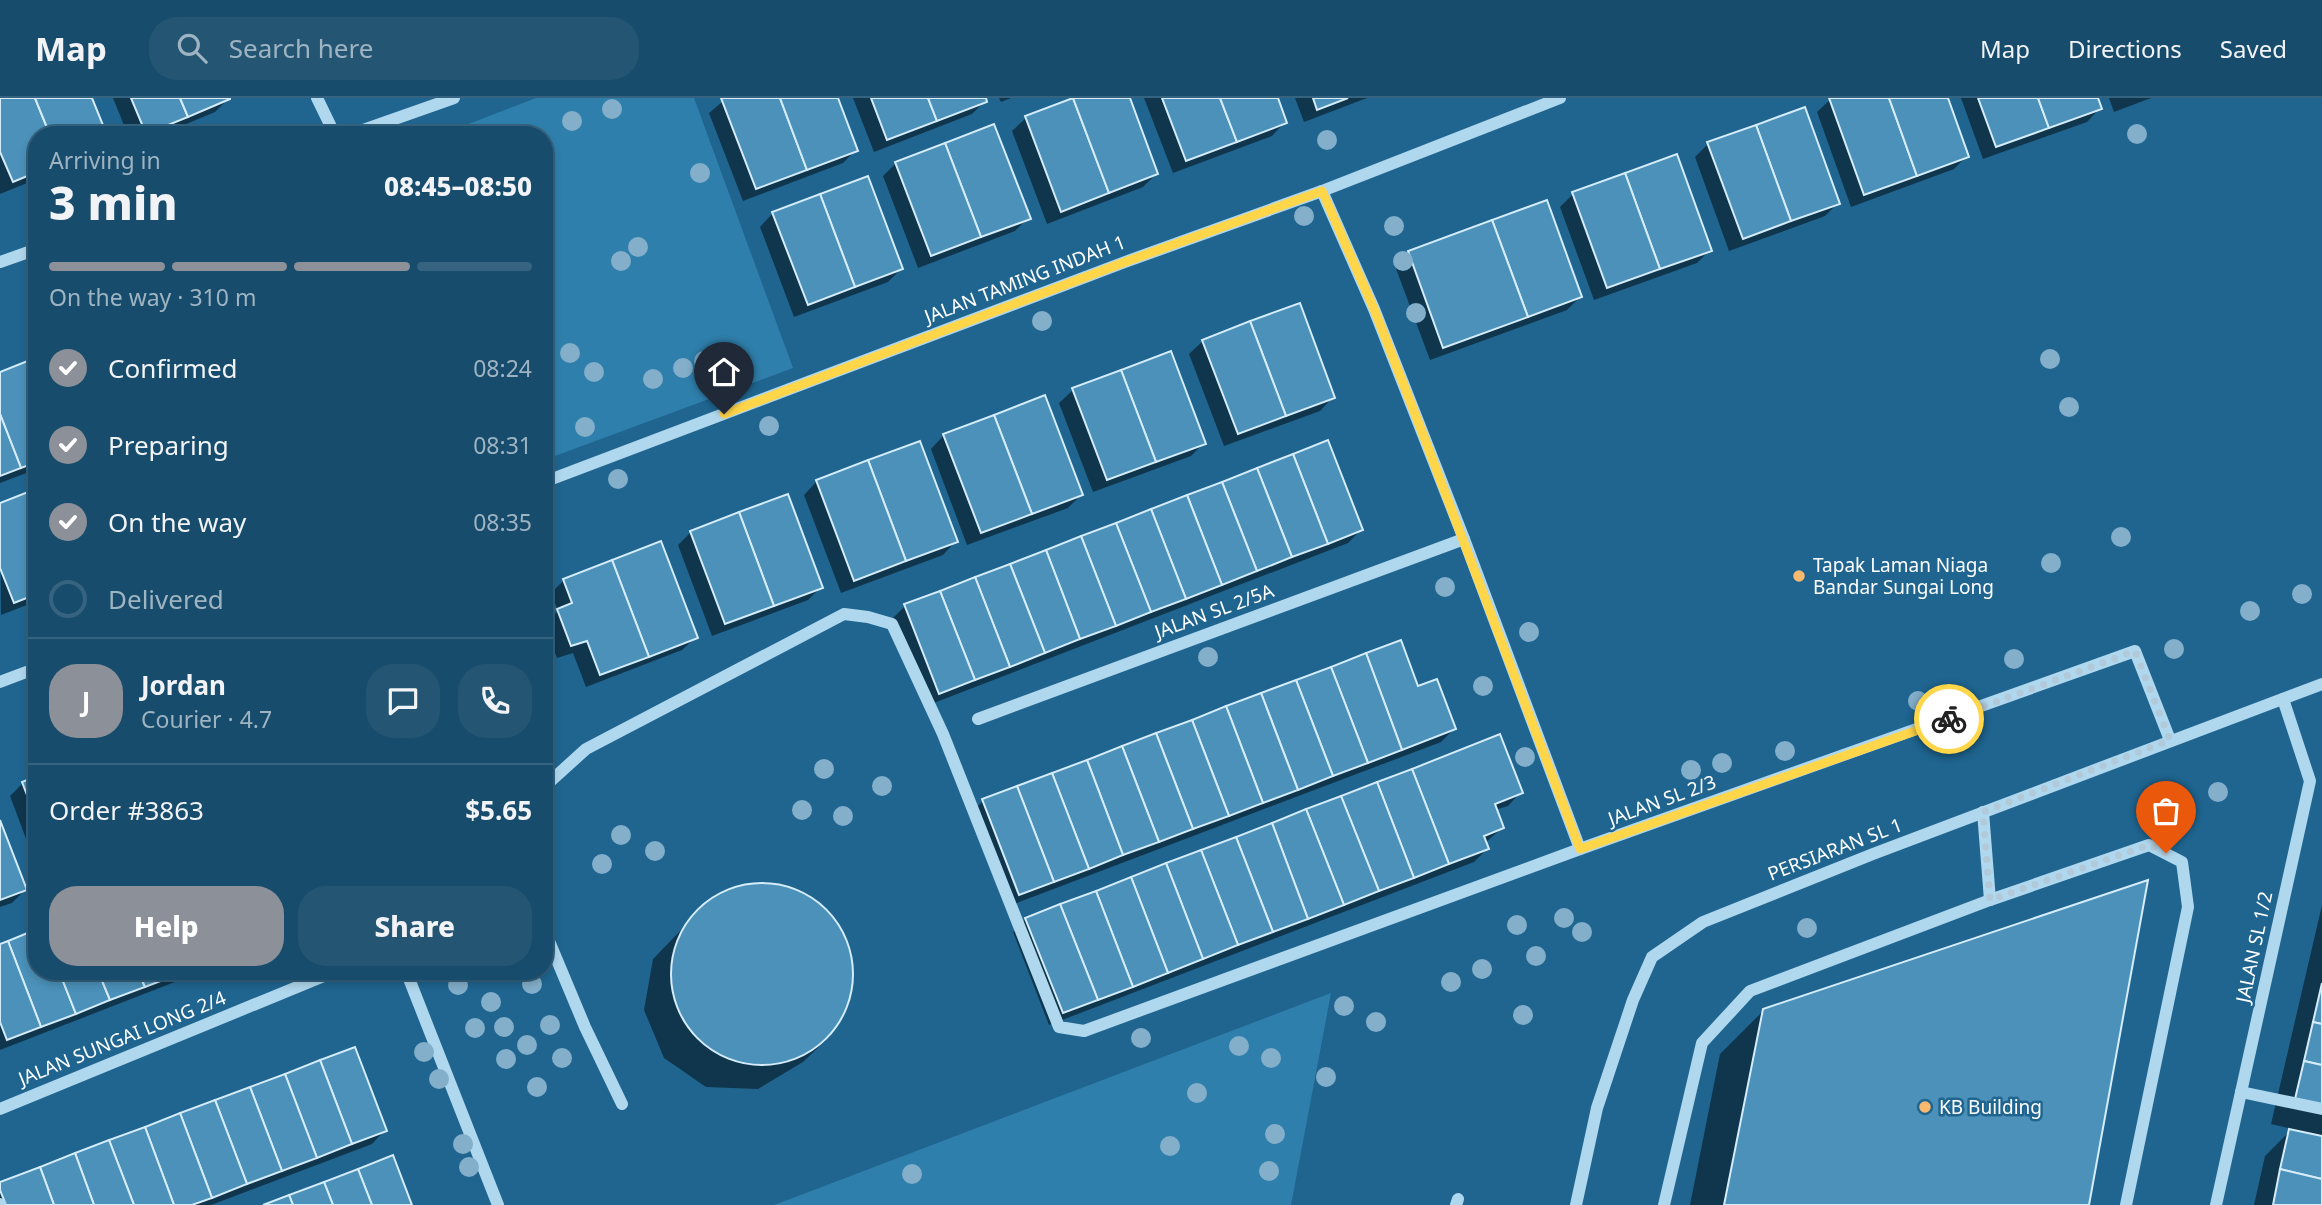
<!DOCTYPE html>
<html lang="en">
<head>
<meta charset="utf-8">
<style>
	body { margin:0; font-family:"Noto Sans",sans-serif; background:#245674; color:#f1f3f6; height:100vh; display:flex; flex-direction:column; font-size:26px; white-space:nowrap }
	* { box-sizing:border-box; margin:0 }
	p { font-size:23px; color:#9eb4c2 }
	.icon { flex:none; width:38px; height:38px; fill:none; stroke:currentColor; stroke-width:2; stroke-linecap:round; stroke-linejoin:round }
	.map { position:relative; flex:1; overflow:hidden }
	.side { position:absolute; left:28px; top:28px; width:525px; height:854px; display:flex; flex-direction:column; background:#174c6c; border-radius:28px; box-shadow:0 4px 10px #0003,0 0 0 2px #36637f }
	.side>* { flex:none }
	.pin { position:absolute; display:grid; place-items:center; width:60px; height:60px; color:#fff; margin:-72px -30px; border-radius:50% 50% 50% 0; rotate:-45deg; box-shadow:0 0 7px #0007 }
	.pin .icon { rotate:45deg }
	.courier { position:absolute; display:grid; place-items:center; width:70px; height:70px; margin:-35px; border:5px solid #ffd54a; border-radius:50%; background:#fff; color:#222; box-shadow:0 2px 9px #0007 }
	.head em { font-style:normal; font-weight:800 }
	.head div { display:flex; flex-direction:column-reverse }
	.head { display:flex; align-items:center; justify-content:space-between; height:119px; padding:0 21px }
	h1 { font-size:46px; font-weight:800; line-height:52px }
	.bar { display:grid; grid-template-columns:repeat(4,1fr); gap:10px 7px; align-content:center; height:84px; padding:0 21px }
	.bar i { height:9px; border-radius:5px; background:#36637f }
	.bar .selected { background:#8c9099 }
	.bar p { grid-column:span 4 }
	.line { display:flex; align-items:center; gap:18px; padding:0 21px; border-top:2px solid #36637f }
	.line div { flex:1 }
	.round { display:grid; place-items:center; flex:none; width:74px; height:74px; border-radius:28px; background:#245674 }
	ol { padding:0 21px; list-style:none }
	li { display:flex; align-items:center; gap:21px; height:77px }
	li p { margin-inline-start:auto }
	li .icon { padding:7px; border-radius:50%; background:#8c9099; color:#fff; stroke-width:4 }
	li:last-child { color:#9eb4c2 }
	li i { width:38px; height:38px; border:4px solid #36637f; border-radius:50% }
	.action { display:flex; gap:14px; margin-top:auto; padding:14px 21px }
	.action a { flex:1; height:80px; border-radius:28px; background:#8c9099; color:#fff; font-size:28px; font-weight:800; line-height:80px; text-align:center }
	.action a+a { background:#245674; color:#f1f3f6 }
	header { display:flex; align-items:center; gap:42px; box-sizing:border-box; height:98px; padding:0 35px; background:#174c6c; border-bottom:2px solid #36637f }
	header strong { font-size:33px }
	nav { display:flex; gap:38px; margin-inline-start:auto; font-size:24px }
	.search { width:490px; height:63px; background:#245674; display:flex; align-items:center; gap:18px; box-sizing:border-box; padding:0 24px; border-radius:28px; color:#9eb4c2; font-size:26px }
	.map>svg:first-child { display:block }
	.green { fill:#2f7fac }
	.shadow { fill:#0007 }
	.building { fill:#4b91b9; stroke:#d5ecfa; stroke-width:2 }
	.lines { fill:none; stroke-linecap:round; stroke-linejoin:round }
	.minor { stroke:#afd7ed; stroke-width:12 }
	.tree { fill:#83afca }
	.done { stroke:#b1c9d8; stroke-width:7; stroke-dasharray:0 12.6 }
	.route { stroke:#ffd54a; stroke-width:9 }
	.poi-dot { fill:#fbb96f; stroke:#1f6590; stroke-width:2.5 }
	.labels { text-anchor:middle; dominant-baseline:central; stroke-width:5; stroke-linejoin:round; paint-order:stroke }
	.street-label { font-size:19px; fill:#fff; stroke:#1f6590 }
	.poi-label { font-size:19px; fill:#fff; stroke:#1f6590; text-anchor:start }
</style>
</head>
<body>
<header>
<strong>Map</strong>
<div class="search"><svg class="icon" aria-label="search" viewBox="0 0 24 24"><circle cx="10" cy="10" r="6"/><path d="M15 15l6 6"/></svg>Search here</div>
<nav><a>Map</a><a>Directions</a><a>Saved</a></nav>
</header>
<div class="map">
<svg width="2322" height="1107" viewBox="0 0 2322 1107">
	<rect width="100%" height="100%" fill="#1f6590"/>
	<g class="green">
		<polygon points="536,0 694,0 793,270 544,362 544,37 440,37"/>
		<polygon points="1331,895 1291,1107 774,1107 806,1095"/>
	</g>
	<g class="shadow">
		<polygon points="0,0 90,0 37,37 37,81 0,96"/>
		<polygon points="113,0 228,0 228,1 215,14 160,37 128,37"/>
		<polygon points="727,0 836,0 856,52 843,65 743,103 709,15"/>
		<polygon points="853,0 984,0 985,3 972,16 874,54"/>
		<polygon points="999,0 1011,0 1001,4"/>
		<polygon points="1078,0 1128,0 1156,76 1143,89 1047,126 1012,33 1026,20"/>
		<polygon points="1144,0 1276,0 1285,24 1272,38 1173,75"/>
		<polygon points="1295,0 1367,0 1304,24"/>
		<polygon points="1946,0 1967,58 1954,71 1851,109 1817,14 1832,0"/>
		<polygon points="1961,0 2096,0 2100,10 2087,24 1983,61"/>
		<polygon points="2109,0 2151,0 2114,14"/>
		<polygon points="1708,46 1838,105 1825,118 1729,153 1695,59"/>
		<polygon points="896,65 1028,120 1015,133 918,170 883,78"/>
		<polygon points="1573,96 1710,152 1697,165 1594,202 1560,109"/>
		<polygon points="1546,105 1580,199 1567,212 1430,262 1395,168 1409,155"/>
		<polygon points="773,115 901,171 888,184 794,219 760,129"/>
		<polygon points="1203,243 1333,299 1320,313 1224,348 1189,256"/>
		<polygon points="34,262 37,268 37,371 0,385 0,276"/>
		<polygon points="1073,292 1204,345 1191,358 1093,394 1059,305"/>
		<polygon points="944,337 1081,397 1068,410 967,447 931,351"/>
		<polygon points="817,383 956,443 943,457 841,495 804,397"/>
		<polygon points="37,392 37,503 1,517 0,407"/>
		<polygon points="1361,432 1348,445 926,608 892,521 905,508"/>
		<polygon points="691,434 821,489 808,502 712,538 678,447"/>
		<polygon points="564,482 696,539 682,552 586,589 573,555 557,560 544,526 558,513 551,495"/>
		<polygon points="1417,591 1454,631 1441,644 1006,809 970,716 983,703"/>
		<polygon points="37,680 37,770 10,698 23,685"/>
		<polygon points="1521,694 1508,708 1495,712 1502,730 1485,745 1487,751 1474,764 1049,927 1013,834 1026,821"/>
		<polygon points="0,727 25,792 12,805 0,809"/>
		<polygon points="766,784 815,801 847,841 852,892 829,939 803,964 758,991 706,989 664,960 644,912 653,861 715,797"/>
		<polygon points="2322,807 2322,1107 2254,1107 2265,1058 2292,1031 2271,1026"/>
		<polygon points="0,848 37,873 203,873 0,952"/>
		<polygon points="1764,912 2087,1107 1690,1107 1720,956"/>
		<polygon points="385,1032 372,1046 211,1107 0,1107 0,1086"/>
	</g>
	<g class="building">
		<polygon points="0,0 35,0 50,37 37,37 37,74 13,84 0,54"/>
		<polygon points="35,0 92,0 107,37 50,37"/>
		<polygon points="131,0 180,0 188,19 146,36"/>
		<polygon points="180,0 230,0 230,1 188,19"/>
		<polygon points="721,0 780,0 807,72 756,91"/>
		<polygon points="780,0 838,0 858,53 807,72"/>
		<polygon points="871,0 928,0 937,23 887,42"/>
		<polygon points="928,0 986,0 987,4 937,23"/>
		<polygon points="1073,0 1109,95 1061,114 1025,18"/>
		<polygon points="1073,0 1130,0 1158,76 1109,95"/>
		<polygon points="1162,0 1220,0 1237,44 1186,63"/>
		<polygon points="1220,0 1278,0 1287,25 1237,44"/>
		<polygon points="1313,0 1348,0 1317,12"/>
		<polygon points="1829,0 1889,0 1917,78 1864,97"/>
		<polygon points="1889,0 1948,0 1969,59 1917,78"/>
		<polygon points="1978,0 2038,0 2049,30 1996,49"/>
		<polygon points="2038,0 2098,0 2102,11 2049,30"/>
		<polygon points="1805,9 1840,106 1791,123 1756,27"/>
		<polygon points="994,26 1031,121 981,139 945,45"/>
		<polygon points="1756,27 1791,123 1743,141 1707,44"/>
		<polygon points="945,45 981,139 931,158 895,64"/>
		<polygon points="1677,56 1712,153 1660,171 1625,75"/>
		<polygon points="1625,75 1660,171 1607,190 1572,94"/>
		<polygon points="868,78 903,171 855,189 820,96"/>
		<polygon points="820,96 855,189 808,207 772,114"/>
		<polygon points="1547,102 1582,199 1528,219 1492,122"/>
		<polygon points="1492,122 1528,219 1443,250 1408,153"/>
		<polygon points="1300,205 1335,300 1286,318 1250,223"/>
		<polygon points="1250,223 1286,318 1238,336 1202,242"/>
		<polygon points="1171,253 1206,346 1156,364 1121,272"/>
		<polygon points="35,260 37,364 21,370 0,316 0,274"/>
		<polygon points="1121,272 1156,364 1107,382 1072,290"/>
		<polygon points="1045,297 1083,397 1032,416 994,317"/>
		<polygon points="0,316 21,370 0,378"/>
		<polygon points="994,317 1032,416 981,435 943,336"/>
		<polygon points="1328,342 1363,432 1328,446 1293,356"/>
		<polygon points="920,343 958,444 906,463 868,362"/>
		<polygon points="1293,356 1328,446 1292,459 1257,370"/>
		<polygon points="868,362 906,463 854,483 816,382"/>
		<polygon points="1257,370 1292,459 1257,473 1222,384"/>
		<polygon points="1222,384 1257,473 1222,487 1187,397"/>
		<polygon points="28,394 37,416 37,496 14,505 0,470 0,405"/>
		<polygon points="788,396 823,490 774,508 739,414"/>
		<polygon points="1187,397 1222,487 1186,501 1151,411"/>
		<polygon points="1151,411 1186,501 1151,514 1116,425"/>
		<polygon points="739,414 774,508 725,526 690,433"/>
		<polygon points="1116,425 1151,514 1116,528 1081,438"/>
		<polygon points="1081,438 1116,528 1080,541 1046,452"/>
		<polygon points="661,443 698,540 649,559 612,462"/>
		<polygon points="1046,452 1080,541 1045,555 1010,466"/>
		<polygon points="612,462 649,559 600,577 587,543 571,548 557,511 572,505 563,481"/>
		<polygon points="1010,466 1045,555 1010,569 975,479"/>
		<polygon points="975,479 1010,569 975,582 940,493"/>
		<polygon points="940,493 975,582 939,596 904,506"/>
		<polygon points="1401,542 1418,588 1437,581 1456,631 1402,652 1366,555"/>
		<polygon points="1366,555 1402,652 1368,665 1331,569"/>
		<polygon points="1331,569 1368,665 1333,678 1296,582"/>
		<polygon points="1296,582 1333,678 1298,692 1261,595"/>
		<polygon points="1261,595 1298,692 1263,705 1226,608"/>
		<polygon points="1226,608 1263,705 1229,718 1192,622"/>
		<polygon points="1192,622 1229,718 1193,731 1156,635"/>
		<polygon points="1156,635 1193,731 1159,744 1122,648"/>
		<polygon points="1500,636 1523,695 1495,706 1504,730 1484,738 1489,751 1449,766 1412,671"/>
		<polygon points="1122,648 1159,744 1123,757 1087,662"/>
		<polygon points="1087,662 1123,757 1089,771 1052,675"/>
		<polygon points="1412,671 1449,766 1414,780 1377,684"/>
		<polygon points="1052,675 1089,771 1054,784 1017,688"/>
		<polygon points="37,678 37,723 22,684"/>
		<polygon points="1377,684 1414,780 1379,793 1341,698"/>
		<polygon points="1017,688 1054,784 1019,797 982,701"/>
		<polygon points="1341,698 1379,793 1344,807 1306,711"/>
		<polygon points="1306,711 1344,807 1308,821 1272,725"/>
		<polygon points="0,722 27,792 0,802"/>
		<polygon points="1272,725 1308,821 1273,834 1236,739"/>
		<polygon points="1236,739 1273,834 1238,847 1201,752"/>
		<polygon points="1201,752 1238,847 1203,861 1166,765"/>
		<polygon points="1166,765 1203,861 1168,875 1131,779"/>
		<polygon points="1131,779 1168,875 1133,889 1096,793"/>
		<polygon points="2148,782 2089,1107 1724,1107 1763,911"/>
		<circle cx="762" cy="876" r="91"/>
		<polygon points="1096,793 1133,889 1098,902 1060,806"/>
		<polygon points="1060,806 1098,902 1063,915 1025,820"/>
		<polygon points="37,831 37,873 59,873 76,916 41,929 8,843"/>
		<polygon points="8,843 41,929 7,942 0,924 0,846"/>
		<polygon points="59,873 98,873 110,902 76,916"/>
		<polygon points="98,873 138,873 145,889 110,902"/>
		<polygon points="138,873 177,873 179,876 145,889"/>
		<polygon points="2322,885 2322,926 2313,924"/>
		<polygon points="2313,924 2322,926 2322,967 2304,963"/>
		<polygon points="355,949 387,1033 352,1046 320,962"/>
		<polygon points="320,962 352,1046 317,1060 285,976"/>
		<polygon points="2304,963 2322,967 2322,1007 2295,1001"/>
		<polygon points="285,976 317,1060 282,1073 250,989"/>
		<polygon points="250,989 282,1073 247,1086 215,1002"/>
		<polygon points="215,1002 247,1086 212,1100 180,1015"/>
		<polygon points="180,1015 212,1100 192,1107 174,1107 145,1029"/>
		<polygon points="145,1029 174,1107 134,1107 109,1042"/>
		<polygon points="2289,1031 2322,1038 2322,1081 2280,1071"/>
		<polygon points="109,1042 134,1107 94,1107 75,1055"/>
		<polygon points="75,1055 94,1107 54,1107 40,1069"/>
		<polygon points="393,1057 412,1107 372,1107 358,1071"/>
		<polygon points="40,1069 54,1107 6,1107 0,1092 0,1084"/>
		<polygon points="358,1071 372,1107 333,1107 324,1084"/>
		<polygon points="2280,1071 2322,1081 2322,1107 2273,1107"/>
		<polygon points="324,1084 333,1107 293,1107 289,1097"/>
		<polygon points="289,1097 293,1107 263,1107"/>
	</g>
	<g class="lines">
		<g class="minor">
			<polyline points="317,0 335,37"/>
			<polyline points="349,37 454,0"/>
			<polyline points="1322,93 1374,211 1464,441 1580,751"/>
			<polyline points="0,164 37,151"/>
			<polyline points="544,384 1125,164 1322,93 1560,0"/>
			<polyline points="0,584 37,570"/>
			<polyline points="978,621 1464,441"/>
			<polyline points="544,689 586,651 844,516 868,519 892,526 943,636 1059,929 1084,933 1580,751 2135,553 2170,642"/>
			<polyline points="1983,714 1990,802"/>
			<polyline points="544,831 585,929 622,1006"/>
			<polyline points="406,873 498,1107"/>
			<polyline points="2241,994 2322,1011"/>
			<polyline points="0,1011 336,873"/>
			<polyline points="0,1106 0,1107"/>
			<polyline points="1456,1107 1458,1101"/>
			<polyline points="1576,1107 1597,1010 1633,902 1652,859 1703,824 1873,756 2322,586"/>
			<polyline points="1664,1107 1702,945 1750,893 1990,802 2149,747 2182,764 2188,809 2126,1107"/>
			<polyline points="2216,1107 2310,683 2283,601"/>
		</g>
	</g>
	<g class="tree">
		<circle cx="612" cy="11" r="10"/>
		<circle cx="572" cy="23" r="10"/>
		<circle cx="2137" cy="36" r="10"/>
		<circle cx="1327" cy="42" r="10"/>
		<circle cx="700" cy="75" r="10"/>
		<circle cx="1304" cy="118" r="10"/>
		<circle cx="1394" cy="128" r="10"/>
		<circle cx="638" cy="149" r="10"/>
		<circle cx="621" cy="163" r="10"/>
		<circle cx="1403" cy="163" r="10"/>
		<circle cx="1416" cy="215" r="10"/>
		<circle cx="1042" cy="223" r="10"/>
		<circle cx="570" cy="255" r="10"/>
		<circle cx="2050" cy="261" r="10"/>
		<circle cx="704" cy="263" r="10"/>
		<circle cx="683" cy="270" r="10"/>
		<circle cx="594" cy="274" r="10"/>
		<circle cx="653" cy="281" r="10"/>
		<circle cx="2069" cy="309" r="10"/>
		<circle cx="769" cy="328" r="10"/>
		<circle cx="585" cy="329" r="10"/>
		<circle cx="618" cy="381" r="10"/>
		<circle cx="2121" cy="439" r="10"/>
		<circle cx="2051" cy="465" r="10"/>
		<circle cx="1445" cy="489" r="10"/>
		<circle cx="2302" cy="496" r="10"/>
		<circle cx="2250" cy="513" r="10"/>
		<circle cx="1529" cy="534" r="10"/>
		<circle cx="2174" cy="551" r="10"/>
		<circle cx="1208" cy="559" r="10"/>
		<circle cx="2014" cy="561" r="10"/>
		<circle cx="1483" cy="588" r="10"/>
		<circle cx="1918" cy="603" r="10"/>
		<circle cx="1785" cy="653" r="10"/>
		<circle cx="1525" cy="659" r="10"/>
		<circle cx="1722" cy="665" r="10"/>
		<circle cx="824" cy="671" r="10"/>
		<circle cx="1691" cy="672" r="10"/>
		<circle cx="882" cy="688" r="10"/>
		<circle cx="2218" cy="694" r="10"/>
		<circle cx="2171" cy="701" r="10"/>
		<circle cx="802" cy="712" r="10"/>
		<circle cx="843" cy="718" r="10"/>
		<circle cx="621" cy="737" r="10"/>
		<circle cx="655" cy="753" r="10"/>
		<circle cx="602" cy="766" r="10"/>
		<circle cx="1564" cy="820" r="10"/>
		<circle cx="1517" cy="827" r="10"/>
		<circle cx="1807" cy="830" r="10"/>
		<circle cx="1582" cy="834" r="10"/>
		<circle cx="1536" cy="858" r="10"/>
		<circle cx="1482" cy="871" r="10"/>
		<circle cx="1451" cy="884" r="10"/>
		<circle cx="532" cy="886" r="10"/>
		<circle cx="458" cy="887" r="10"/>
		<circle cx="491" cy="904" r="10"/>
		<circle cx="1344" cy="908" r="10"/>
		<circle cx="1523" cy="917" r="10"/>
		<circle cx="1376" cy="924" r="10"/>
		<circle cx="550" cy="927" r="10"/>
		<circle cx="504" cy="929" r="10"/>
		<circle cx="475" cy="930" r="10"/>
		<circle cx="1141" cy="940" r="10"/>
		<circle cx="527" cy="947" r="10"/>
		<circle cx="1239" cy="948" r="10"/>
		<circle cx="424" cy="954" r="10"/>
		<circle cx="562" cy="960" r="10"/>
		<circle cx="1271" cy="960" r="10"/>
		<circle cx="506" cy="961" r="10"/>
		<circle cx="1326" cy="979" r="10"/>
		<circle cx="439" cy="981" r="10"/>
		<circle cx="537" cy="989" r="10"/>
		<circle cx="1197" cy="995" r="10"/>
		<circle cx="1275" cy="1036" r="10"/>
		<circle cx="463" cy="1046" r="10"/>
		<circle cx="1170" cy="1048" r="10"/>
		<circle cx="469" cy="1069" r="10"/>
		<circle cx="1269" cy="1073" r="10"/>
		<circle cx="912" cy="1076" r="10"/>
	</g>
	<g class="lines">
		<polyline class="done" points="1949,621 2135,553 2170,642 1983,714 1990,802 2149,747 2166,755"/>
		<polyline class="route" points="724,316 1125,164 1322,93 1374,211 1424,339 1580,751 1949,621"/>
	</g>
	<g class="poi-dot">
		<circle cx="1799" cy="478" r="7"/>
		<circle cx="1925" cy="1009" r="7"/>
	</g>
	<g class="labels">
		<g class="street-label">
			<text transform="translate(1025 181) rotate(-21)">JALAN TAMING INDAH 1</text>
			<text transform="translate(1214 513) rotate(-20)">JALAN SL 2/5A</text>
			<text transform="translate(1662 702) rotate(-20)">JALAN SL 2/3</text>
			<text transform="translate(1835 751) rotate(-21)">PERSIARAN SL 1</text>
			<text transform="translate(2254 849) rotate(-78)">JALAN SL 1/2</text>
			<text transform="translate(122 940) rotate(-22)">JALAN SUNGAI LONG 2/4</text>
		</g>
		<g class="poi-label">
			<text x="1813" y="467">Tapak Laman Niaga<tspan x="1813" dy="22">Bandar Sungai Long</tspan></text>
			<text x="1939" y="1009">KB Building</text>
		</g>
	</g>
</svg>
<div class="pin" style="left:2166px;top:755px;background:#ea580c"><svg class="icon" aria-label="bag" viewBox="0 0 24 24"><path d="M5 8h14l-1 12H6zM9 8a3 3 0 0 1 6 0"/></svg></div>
<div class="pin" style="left:724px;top:316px;background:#1f2937"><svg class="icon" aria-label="home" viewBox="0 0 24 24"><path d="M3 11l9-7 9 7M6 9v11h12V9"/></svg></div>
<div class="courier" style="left:1949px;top:621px"><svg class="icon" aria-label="bike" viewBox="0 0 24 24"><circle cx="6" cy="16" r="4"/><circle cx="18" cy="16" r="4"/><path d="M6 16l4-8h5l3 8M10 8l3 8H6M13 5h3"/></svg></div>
<section class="side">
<div class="head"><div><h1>3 min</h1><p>Arriving in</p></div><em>08:45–08:50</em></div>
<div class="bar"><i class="selected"></i><i class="selected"></i><i class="selected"></i><i></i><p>On the way · 310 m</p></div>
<ol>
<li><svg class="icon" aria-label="check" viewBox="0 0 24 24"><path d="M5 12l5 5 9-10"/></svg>Confirmed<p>08:24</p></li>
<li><svg class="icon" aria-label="check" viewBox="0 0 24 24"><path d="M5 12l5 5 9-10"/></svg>Preparing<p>08:31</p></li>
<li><svg class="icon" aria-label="check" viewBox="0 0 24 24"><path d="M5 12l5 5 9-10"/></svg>On the way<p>08:35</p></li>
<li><i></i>Delivered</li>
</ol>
<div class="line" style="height:126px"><b class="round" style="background:#8c9099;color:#fff">J</b><div><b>Jordan</b><p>Courier · 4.7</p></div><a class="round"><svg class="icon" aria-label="chat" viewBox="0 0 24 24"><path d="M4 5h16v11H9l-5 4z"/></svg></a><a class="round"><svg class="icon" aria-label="phone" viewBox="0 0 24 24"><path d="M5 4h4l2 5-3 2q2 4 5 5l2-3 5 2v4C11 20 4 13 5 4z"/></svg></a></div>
<div class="line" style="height:91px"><div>Order #3863</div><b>$5.65</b></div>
<div class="action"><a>Help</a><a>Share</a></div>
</section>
</div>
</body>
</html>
